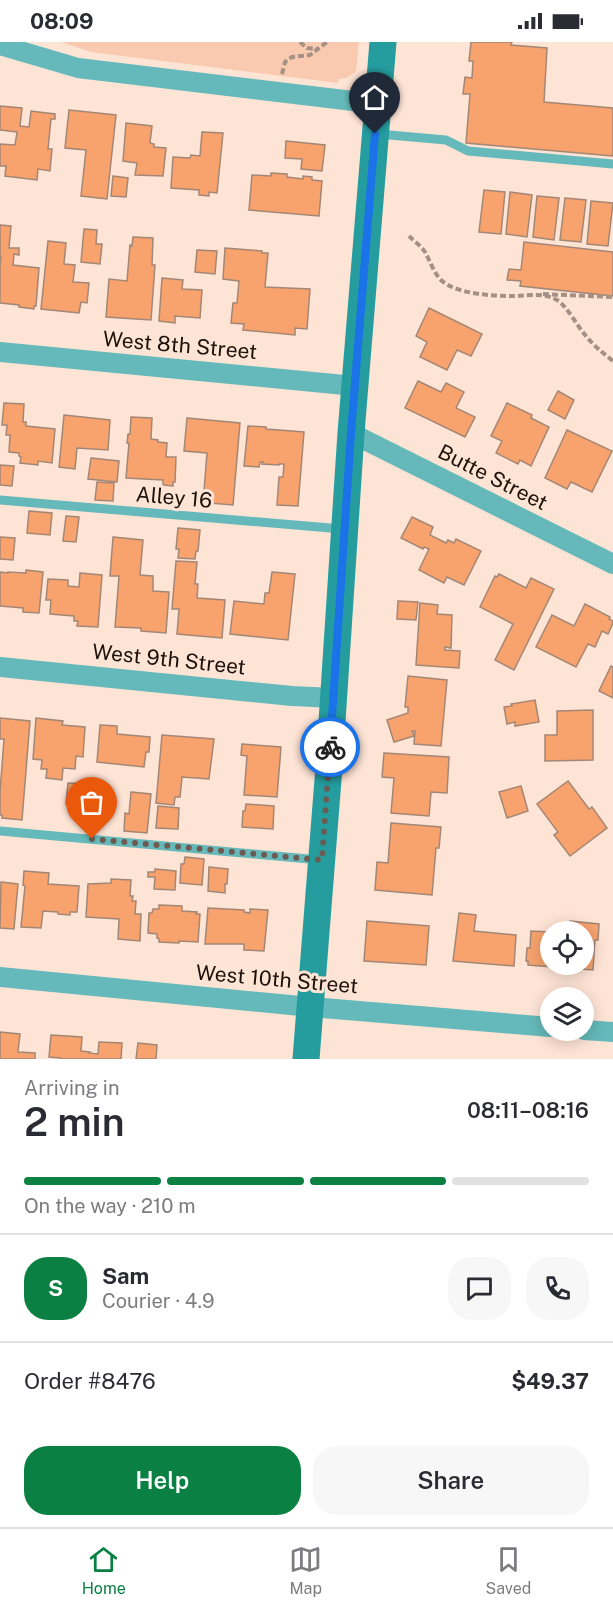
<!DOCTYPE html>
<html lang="en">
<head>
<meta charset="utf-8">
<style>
	body { margin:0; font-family:"Public Sans",sans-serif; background:#f7f7f7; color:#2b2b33; height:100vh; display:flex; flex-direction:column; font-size:22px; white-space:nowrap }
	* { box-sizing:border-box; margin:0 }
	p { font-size:20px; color:#7c7c81 }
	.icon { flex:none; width:33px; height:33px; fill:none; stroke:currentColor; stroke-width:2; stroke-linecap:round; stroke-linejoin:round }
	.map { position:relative; height:1017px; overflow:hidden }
	.sheet { display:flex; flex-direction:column; background:#fff; flex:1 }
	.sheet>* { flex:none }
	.buttons { position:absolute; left:540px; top:879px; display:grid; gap:12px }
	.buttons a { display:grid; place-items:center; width:54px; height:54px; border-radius:50%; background:#fff; box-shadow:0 3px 15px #0003; font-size:30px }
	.pin { position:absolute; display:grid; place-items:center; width:51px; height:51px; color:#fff; margin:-62px -26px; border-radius:50% 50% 50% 0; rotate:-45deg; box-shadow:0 0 6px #0007 }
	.pin .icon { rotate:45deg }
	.courier { position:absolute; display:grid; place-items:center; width:60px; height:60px; margin:-30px; border:4px solid #1a73e8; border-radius:50%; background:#fff; color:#222; box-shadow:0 2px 8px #0007 }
	.head em { font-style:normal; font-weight:600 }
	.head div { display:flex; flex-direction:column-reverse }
	.head { display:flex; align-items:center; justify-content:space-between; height:102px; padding:0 24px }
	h1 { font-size:39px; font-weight:600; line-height:45px }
	.bar { display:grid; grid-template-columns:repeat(4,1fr); gap:9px 6px; align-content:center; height:72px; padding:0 24px }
	.bar i { height:8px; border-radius:4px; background:#e1e1e2 }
	.bar .active { background:#0b8043 }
	.bar p { grid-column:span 4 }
	.line { display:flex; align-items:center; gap:15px; padding:0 24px; border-top:2px solid #e1e1e2 }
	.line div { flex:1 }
	.round { display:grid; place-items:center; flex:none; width:63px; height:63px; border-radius:24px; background:#f7f7f7 }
	.button { display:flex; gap:12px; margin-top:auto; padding:12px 24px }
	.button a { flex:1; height:69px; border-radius:24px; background:#0b8043; color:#fff; font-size:24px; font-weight:600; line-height:69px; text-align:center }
	.button a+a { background:#f7f7f7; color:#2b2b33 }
	.status { display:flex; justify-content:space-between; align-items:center; height:42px; padding:0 30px; background:#fff; direction:ltr }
	.status svg { height:16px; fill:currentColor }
	.dock { display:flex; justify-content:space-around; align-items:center; height:84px; border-top:2px solid #e1e1e2; background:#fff; font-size:16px; color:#7c7c81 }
	.dock a { display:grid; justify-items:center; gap:3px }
	.dock .active { color:#0b8043 }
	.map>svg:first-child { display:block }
	.green { fill:#f9caaf }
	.building { fill:#f8a36e; stroke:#a48675; stroke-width:1.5 }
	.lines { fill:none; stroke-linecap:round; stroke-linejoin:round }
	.path { stroke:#a49085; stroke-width:4; stroke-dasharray:6 3; stroke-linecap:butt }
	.service { stroke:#65b9ba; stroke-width:9 }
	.minor { stroke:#65b9ba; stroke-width:20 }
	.secondary { stroke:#259c9e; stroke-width:27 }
	.done { stroke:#6b5b52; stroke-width:6; stroke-dasharray:0 10.8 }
	.route { stroke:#1a73e8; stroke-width:8 }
	.labels { text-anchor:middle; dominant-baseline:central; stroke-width:6; stroke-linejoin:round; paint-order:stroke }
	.street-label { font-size:21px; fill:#1c110b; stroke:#fee4d5 }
</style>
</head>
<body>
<div class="status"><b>08:09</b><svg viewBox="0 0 49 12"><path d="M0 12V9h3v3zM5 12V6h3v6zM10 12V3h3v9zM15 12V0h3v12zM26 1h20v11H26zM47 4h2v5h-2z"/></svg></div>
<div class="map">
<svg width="613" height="1017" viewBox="0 0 613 1017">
	<rect width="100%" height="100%" fill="#fee4d5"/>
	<polygon class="green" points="61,0 359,0 356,30 346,36 338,37 338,41 91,10"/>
	<g class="building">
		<polygon points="471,0 512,0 511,3 547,6 544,60 613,66 613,114 466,101 470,52 463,52 465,35 472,36 473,19 469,19"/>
		<polygon points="0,64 22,66 20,84 29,85 31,69 55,72 55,77 51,77 48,107 52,107 50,129 38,127 37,138 5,134 6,124 0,124 0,102 15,103 17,90 0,88"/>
		<polygon points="69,68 116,73 107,157 81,154 86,108 65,106"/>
		<polygon points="126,81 152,84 150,101 154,102 154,105 166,106 163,134 135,133 137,121 123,119"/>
		<polygon points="202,90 223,91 217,151 209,150 209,154 199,153 199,148 171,146 173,115 190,116 191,113 200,114"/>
		<polygon points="286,99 325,103 322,129 301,127 302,117 285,116"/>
		<polygon points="271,131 287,132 287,135 303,137 303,134 312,135 312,138 322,139 319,174 249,168 252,133 271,134"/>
		<polygon points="113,134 128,136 126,155 111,154"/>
		<polygon points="484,148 505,150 501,192 479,190"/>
		<polygon points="510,150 532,153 527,195 506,192"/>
		<polygon points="537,154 559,156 554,198 533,195"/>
		<polygon points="565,156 586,158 581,200 560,198"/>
		<polygon points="591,159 613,161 608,204 587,202"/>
		<polygon points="0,183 11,184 9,206 19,206 19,213 14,212 13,223 39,226 36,264 34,264 34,267 19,265 19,263 0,261 0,222 1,215 0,215"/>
		<polygon points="84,187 97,188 96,202 102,202 100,222 81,220"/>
		<polygon points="133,195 153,196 152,223 155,223 151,278 106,275 109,237 127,239 130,203 132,204"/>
		<polygon points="48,199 66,201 64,222 75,223 73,240 89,241 87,261 81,260 79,271 41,267"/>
		<polygon points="524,200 613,210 613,254 520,244 521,239 507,238 509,227 521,228"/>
		<polygon points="225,206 262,209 262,211 268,211 265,245 310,247 307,287 295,286 295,293 243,288 244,282 231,281 233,261 237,261 239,239 223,237"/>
		<polygon points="197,208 217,209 215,232 195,230"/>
		<polygon points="162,236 183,238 182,247 202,248 200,276 175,274 175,281 159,279"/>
		<polygon points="429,266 482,292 471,314 457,308 447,328 420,315 427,300 416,294"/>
		<polygon points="418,339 441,350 446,341 464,350 456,366 475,375 465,395 405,366"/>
		<polygon points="558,349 574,358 565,377 548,368"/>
		<polygon points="4,361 24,362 23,380 26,380 26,384 55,387 52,421 38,419 38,423 20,421 21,415 19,414 19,411 9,410 10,393 6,393 7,383 2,383"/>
		<polygon points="507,361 532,373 531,376 549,385 531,424 520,418 518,422 496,411 502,399 491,394"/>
		<polygon points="64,373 110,378 108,408 77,406 75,427 59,425"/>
		<polygon points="131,375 152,376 151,397 158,398 158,400 167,401 166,415 176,415 175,440 173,440 173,444 163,443 163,438 126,436 129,401 127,401 128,392 130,392"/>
		<polygon points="187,376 240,381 233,463 209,461 209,463 203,462 207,411 184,409"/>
		<polygon points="248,384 266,385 266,387 304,390 298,464 277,463 279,435 283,435 284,422 279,422 279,423 262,422 263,420 260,420 259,425 244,424"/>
		<polygon points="567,388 612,409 592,450 571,440 567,447 545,436"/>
		<polygon points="91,416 119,419 117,440 88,437"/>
		<polygon points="0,423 14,424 12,444 0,443"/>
		<polygon points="97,440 114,441 113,459 95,458"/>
		<polygon points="29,469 52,471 50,493 27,491"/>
		<polygon points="66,474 79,475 76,500 63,499"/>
		<polygon points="412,475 433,485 430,493 446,501 448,498 454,501 456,497 481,509 464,543 447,535 444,541 419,528 429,507 424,505 423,507 401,496"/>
		<polygon points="178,486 200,488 198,509 196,509 195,517 178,516 179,507 176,507"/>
		<polygon points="0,495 15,496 13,518 0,517"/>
		<polygon points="113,495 143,498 140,533 153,534 153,549 169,550 166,591 141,589 141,586 115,585 119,534 110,534"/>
		<polygon points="176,519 197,520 195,542 198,542 197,556 225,558 222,596 177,592 179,567 172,567"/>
		<polygon points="26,528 43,530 39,571 23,570 23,566 0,564 0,530 8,531 8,530 26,531"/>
		<polygon points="272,530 295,532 288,598 230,592 234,559 264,562 265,551 269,551"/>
		<polygon points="80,531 102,533 98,585 77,584 78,579 74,579 74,574 50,572 51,558 46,558 48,537 68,538 68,544 79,545"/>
		<polygon points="499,532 526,546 531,536 554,547 514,628 495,618 513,582 480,565 495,534 497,535"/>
		<polygon points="398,559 418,560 416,578 397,577"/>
		<polygon points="420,561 438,563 437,572 452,573 451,606 445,605 445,608 460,609 459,626 416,623"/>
		<polygon points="585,562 610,575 609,577 613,579 613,581 608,592 602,589 595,605 588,602 576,625 536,605 552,573 574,584"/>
		<polygon points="611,624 613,625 613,656 599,649"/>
		<polygon points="408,634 447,638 441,704 414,702 415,689 412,689 414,694 394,700 387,678 408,671 408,665 405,665"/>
		<polygon points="535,658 539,680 515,684 515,680 507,682 504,665 512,664 511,662"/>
		<polygon points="593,668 593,718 545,719 545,693 557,693 557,669"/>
		<polygon points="0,676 30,679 22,778 2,776 2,773 0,773 0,750 4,697 0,697"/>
		<polygon points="36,676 63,679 62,683 85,685 83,715 76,714 75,727 63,726 62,738 46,736 47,727 41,727 42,718 33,717"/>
		<polygon points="100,683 117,684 117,692 150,695 149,710 146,710 144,725 97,720"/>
		<polygon points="162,693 214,697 209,737 182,735 180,755 175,755 174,763 156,761"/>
		<polygon points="242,702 281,705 277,755 244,753 247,714 241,713"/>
		<polygon points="384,711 449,715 447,751 431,750 429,774 391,771 394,736 382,735"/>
		<polygon points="568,739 589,767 592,765 607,786 570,814 554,793 558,790 537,762"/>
		<polygon points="68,741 89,742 87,763 66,762"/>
		<polygon points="521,744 528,769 507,776 499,750"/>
		<polygon points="131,750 151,752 147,791 124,789 125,771 129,772"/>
		<polygon points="246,762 274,764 273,787 242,785 243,769 245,769"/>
		<polygon points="158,764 179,766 178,787 156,786"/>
		<polygon points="391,781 441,785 439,806 436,806 432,853 375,848 377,820 388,821"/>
		<polygon points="185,815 204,817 202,843 180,841 181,822 184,822"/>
		<polygon points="209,825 228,827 227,842 225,842 225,851 208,849"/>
		<polygon points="155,827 176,829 175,848 154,847 155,835 148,835 148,830 155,830"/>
		<polygon points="24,829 49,831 48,842 79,844 77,870 70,870 70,873 58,872 58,870 43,869 41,886 21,885 25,844 23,843"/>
		<polygon points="111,837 131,838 130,854 133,854 132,859 136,859 135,872 141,872 140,899 118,897 119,877 86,875 88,842 111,841"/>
		<polygon points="1,840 18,842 14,887 0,886"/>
		<polygon points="159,863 182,864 182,869 197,870 196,872 200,872 198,900 179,899 179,901 159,900 159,897 157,896 157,892 148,891 149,871 152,871 153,867 159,867"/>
		<polygon points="208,866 244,868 244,870 250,871 250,867 268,868 264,909 244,908 244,902 205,902"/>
		<polygon points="459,871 476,873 474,889 516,893 514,924 453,919"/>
		<polygon points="367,879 429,884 426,923 364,919"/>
		<polygon points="570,879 599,882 598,898 595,898 593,928 528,923 528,919 526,919 527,906 530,906 531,889 550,890 550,922 584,922 584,890 569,890"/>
		<polygon points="0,990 20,992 18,1010 35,1011 35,1017 0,1017"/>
		<polygon points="51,993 82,995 81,1009 90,1010 89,1011 98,1012 99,1000 122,1001 121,1017 60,1017 60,1016 49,1015"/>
		<polygon points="138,1001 157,1003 156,1017 136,1017"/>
	</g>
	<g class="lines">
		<g class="path">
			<polyline points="300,0 307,6 318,7"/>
			<polyline points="282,32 285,20 292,15 310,13 327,0"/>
			<path d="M 409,194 C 414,199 421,204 425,210 C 430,219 434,231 441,238 C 456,252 492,254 512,254 C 527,254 543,250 557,258 C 568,265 577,284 586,294 C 594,304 603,311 613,319"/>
			<polyline points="543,252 613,255"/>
		</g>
		<g class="service">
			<polyline points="378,92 446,98 468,109 613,122"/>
			<polyline points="0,458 342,487"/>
			<polyline points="0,789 320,818"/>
		</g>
		<g class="minor">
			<polyline points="0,3 78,26 378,62"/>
			<polyline points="0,310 355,344"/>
			<polyline points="351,391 613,522"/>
			<polyline points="0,625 292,654 333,656"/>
			<polyline points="0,935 311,965 550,985"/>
			<polyline points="584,988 613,990"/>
		</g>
		<polyline class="secondary" points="306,1017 329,725 351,391 383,0"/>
	</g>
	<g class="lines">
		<polyline class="done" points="92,797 322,818 330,705"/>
		<polyline class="route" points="330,705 351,391 375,92"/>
	</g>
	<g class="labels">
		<g class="street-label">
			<text transform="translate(180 303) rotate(5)">West 8th Street</text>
			<text transform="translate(493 435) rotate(27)">Butte Street</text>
			<text transform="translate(174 455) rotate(5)">Alley 16</text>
			<text transform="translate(169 617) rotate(6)">West 9th Street</text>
			<text transform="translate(277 937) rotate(5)">West 10th Street</text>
		</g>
	</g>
</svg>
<div class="buttons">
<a><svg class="icon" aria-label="locate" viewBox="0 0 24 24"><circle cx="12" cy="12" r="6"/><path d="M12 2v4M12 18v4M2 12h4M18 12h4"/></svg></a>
<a><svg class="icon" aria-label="layers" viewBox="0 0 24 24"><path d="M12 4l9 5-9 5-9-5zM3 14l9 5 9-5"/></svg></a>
</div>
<div class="pin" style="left:92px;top:797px;background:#ea580c"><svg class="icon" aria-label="bag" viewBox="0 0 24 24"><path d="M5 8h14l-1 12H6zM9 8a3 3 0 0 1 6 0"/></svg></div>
<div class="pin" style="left:375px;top:92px;background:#1f2937"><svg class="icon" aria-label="home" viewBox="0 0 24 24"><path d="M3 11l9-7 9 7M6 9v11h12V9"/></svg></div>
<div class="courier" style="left:330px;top:705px"><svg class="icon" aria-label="bike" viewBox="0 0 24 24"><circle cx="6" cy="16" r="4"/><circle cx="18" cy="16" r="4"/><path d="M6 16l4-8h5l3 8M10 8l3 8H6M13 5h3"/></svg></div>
</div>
<section class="sheet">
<div class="head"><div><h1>2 min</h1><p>Arriving in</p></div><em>08:11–08:16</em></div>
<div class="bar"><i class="active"></i><i class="active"></i><i class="active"></i><i></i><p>On the way · 210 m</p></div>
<div class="line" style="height:108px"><b class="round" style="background:#0b8043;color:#fff">S</b><div><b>Sam</b><p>Courier · 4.9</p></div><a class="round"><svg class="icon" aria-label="chat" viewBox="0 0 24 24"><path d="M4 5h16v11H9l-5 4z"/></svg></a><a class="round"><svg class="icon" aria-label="phone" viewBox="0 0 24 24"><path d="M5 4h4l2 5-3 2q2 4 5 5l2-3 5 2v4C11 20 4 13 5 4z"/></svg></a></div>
<div class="line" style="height:78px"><div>Order #8476</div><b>$49.37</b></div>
<div class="button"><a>Help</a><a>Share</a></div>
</section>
<nav class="dock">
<a class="active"><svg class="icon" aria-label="home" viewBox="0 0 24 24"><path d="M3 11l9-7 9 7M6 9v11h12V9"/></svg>Home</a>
<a><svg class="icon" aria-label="map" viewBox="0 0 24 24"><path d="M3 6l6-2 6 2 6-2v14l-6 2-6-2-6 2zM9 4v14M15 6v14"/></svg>Map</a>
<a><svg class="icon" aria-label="saved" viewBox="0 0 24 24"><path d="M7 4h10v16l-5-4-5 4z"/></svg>Saved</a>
</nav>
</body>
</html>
